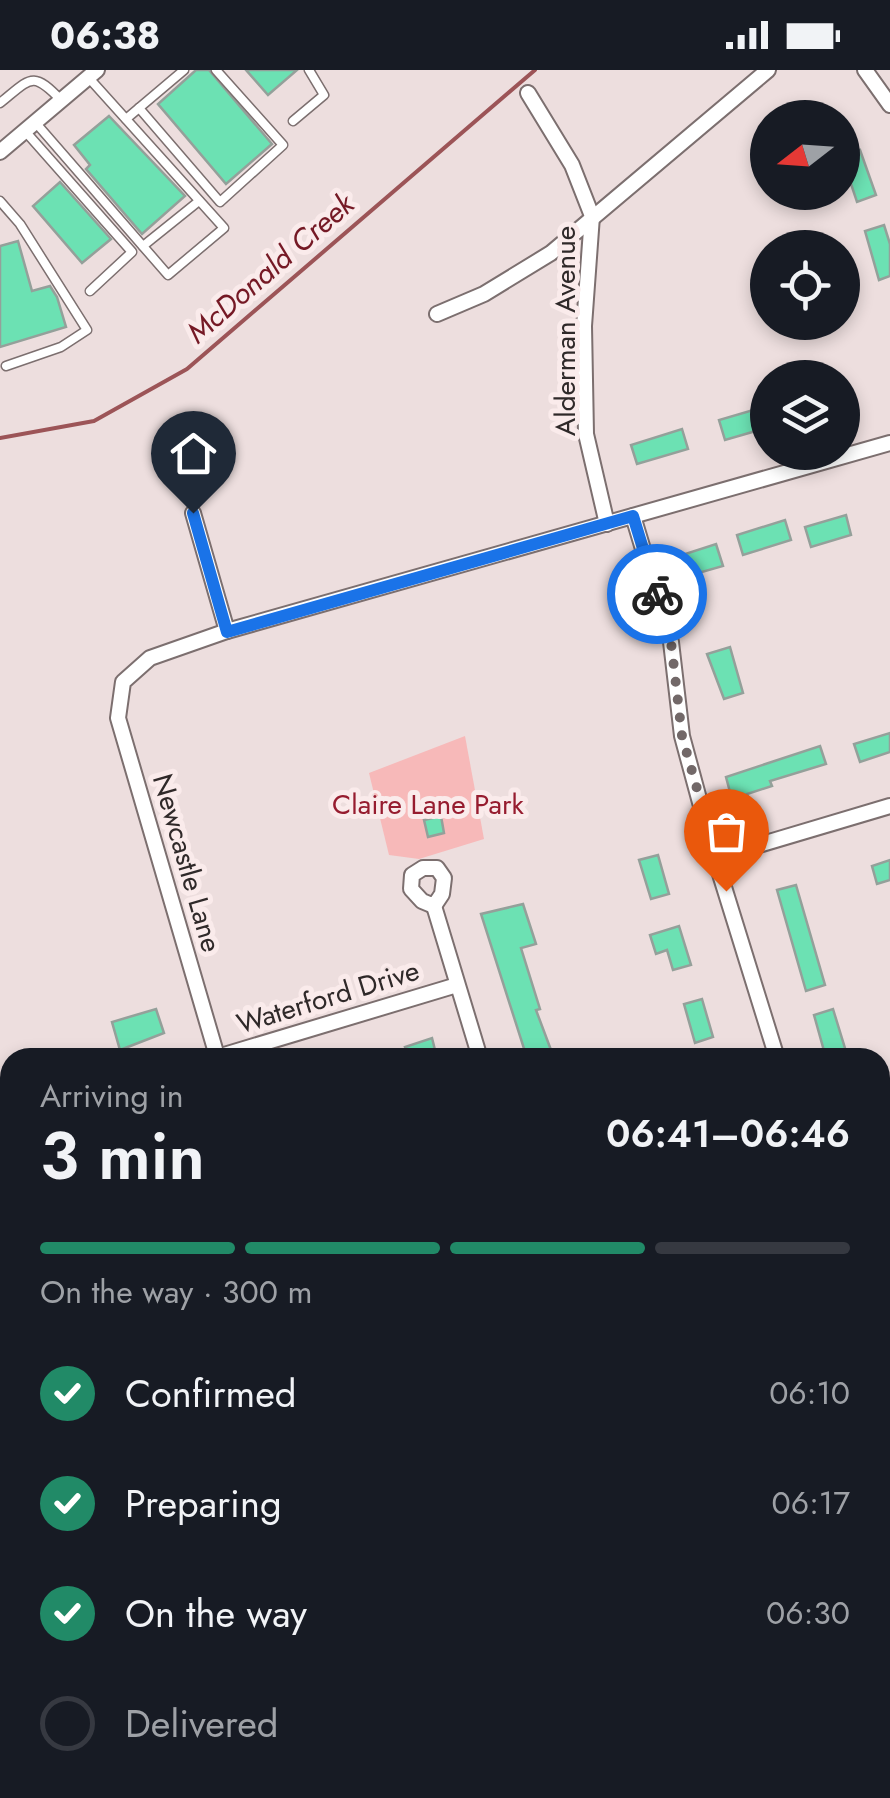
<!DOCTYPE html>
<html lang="en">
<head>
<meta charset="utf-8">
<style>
	body { margin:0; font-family:Jost,sans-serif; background:#20242c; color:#f1f3f6; height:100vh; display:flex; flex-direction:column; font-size:38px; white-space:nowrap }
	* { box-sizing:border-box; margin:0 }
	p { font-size:32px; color:#9ea1a6 }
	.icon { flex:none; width:55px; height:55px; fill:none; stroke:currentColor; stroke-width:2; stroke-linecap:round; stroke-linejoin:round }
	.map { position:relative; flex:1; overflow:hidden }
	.panel { position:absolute; left:0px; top:978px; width:890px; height:752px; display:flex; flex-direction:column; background:#171b24; border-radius:30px 30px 0 0; box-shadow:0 5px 15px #0003 }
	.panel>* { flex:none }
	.needle { width:65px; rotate:253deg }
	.buttons { position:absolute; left:750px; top:30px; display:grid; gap:20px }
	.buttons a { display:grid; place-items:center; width:110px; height:110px; border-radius:50%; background:#171b24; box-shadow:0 5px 15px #0003; font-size:50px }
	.pin { position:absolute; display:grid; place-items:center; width:85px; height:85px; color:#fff; margin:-102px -42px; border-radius:50% 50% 50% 0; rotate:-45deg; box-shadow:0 0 10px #0007 }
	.pin .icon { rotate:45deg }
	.courier { position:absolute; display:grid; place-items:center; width:100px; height:100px; margin:-50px; border:8px solid #1a73e8; border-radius:50%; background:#fff; color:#222; box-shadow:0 2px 12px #0007 }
	.overview em { font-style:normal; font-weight:600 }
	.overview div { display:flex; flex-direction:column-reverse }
	.overview { display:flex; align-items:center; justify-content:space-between; height:170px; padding:0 40px }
	h1 { font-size:65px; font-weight:600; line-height:75px }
	.bar { display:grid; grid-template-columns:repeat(4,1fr); gap:15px 10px; align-content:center; height:120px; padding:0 40px }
	.bar i { height:12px; border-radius:8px; background:#363941 }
	.bar .on { background:#218a67 }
	.bar p { grid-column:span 4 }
	ol { padding:0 40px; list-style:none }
	li { display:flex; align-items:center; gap:30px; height:110px }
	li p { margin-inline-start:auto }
	li .icon { padding:10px; border-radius:50%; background:#218a67; color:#fff; stroke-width:4 }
	li:last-child { color:#9ea1a6 }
	li i { width:55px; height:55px; border:5px solid #363941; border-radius:50% }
	.status { display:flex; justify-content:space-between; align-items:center; height:70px; padding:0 50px; background:#171b24; direction:ltr }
	.status svg { height:28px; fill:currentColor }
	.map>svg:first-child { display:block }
	.green { fill:#f7b9b9 }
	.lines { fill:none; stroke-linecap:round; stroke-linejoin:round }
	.stream { stroke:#9c5457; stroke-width:4 }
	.building { fill:#6ce1b3; stroke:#94a09a; stroke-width:2.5 }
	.service-casing { stroke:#7c6f6f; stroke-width:11 }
	.minor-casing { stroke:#7c6f6f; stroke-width:18 }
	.service { stroke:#fff; stroke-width:8 }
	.minor { stroke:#fff; stroke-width:14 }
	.done { stroke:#726868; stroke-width:10; stroke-dasharray:0 18 }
	.route { stroke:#1a73e8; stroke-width:12 }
	.labels { text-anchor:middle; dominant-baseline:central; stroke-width:10; stroke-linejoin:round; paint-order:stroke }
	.street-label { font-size:28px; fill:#2f2929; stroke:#faebeb }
	.park-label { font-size:28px; fill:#961c2f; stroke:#faebeb }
	.water-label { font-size:30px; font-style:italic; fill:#751925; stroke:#faebeb }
</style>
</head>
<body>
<div class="status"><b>06:38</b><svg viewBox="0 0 49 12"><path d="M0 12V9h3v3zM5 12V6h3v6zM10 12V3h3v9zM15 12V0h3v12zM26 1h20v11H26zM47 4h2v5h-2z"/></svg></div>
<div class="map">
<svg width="890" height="1728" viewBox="0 0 890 1728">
	<rect width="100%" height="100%" fill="#eddede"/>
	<polygon class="green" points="465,666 484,769 419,789 389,785 369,703"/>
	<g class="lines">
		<polyline class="stream" points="0,368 94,351 187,299 535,0"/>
	</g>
	<g class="building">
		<polygon points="196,0 209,0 272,74 226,114 158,34"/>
		<polygon points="246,0 297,0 268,25"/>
		<polygon points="109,46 185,126 142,164 86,99 90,95 74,75"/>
		<polygon points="860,80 876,125 857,132 842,87"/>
		<polygon points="60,112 111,169 82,193 33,136"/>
		<polygon points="884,155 890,174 890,206 879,210 865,161"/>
		<polygon points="18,171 32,221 50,216 57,227 66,257 0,277 0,176"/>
		<polygon points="760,338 766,358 725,370 719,350"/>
		<polygon points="682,359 688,379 637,394 631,375"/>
		<polygon points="846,445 851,465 811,477 805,457"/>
		<polygon points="785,450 791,470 743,485 737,465"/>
		<polygon points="716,474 723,496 688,506 682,485"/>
		<polygon points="730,577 743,623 724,629 707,584"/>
		<polygon points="890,663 890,682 860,692 854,674"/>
		<polygon points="820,676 826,694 770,711 772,716 747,724 750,732 734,737 726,707"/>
		<polygon points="441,746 444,763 428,767 424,750"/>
		<polygon points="658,785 669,824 651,829 639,790"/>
		<polygon points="890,790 890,810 877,814 872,796"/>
		<polygon points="796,815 825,915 806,921 777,820"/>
		<polygon points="523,834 536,874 521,878 540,939 536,940 554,988 527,988 481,844"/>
		<polygon points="679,856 691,895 673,900 667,880 656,884 650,865"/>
		<polygon points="702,929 713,967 695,973 684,934"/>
		<polygon points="156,939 164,963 120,980 112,952"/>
		<polygon points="833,939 848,988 826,988 814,945"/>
		<polygon points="432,968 437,988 409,988 405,977"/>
	</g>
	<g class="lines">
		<defs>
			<g id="service">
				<path d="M 0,33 C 31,8 32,0 61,30"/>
				<polyline points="139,38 220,132 283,75 216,0"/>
				<polyline points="126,49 184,0"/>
				<polyline points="293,51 324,25 309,0"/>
				<polyline points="35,52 168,205 224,158 88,7"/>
				<polyline points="25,61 132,182 90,221"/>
				<polyline points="0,131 20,154 87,260 61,277 6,296"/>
				<polyline points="143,176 199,131"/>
			</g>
			<g id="minor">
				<polyline points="865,0 890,35"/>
				<polyline points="528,23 572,95 592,146 584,256 586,364 607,454"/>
				<polyline points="0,82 97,0"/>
				<polyline points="437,244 484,224 551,183 768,0"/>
				<polyline points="193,443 227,561"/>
				<polyline points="633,446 671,572 682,666 715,788 777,988"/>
				<polyline points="715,788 890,736"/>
				<polygon points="423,798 437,798 444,808 442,824 434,836 422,831 411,819 412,805"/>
				<polyline points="434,836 480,988"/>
				<polyline points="217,986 118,648 123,612 150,588 227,561 890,373"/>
				<polyline points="214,988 457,915"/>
				<polyline points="0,1052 10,1049"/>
				<polyline points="880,1086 890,1083"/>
				<polyline points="10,1312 1,1322 3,1336 10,1342"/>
				<polyline points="880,1330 890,1360"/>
				<polyline points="141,1720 143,1728"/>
				<polyline points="394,1720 397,1728"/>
				<polyline points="702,1720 704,1728"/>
			</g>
		</defs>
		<use href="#service" class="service-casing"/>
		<use href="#minor" class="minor-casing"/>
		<use href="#service" class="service"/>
		<use href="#minor" class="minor"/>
	</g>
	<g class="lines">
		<polyline class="done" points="657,524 671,572 682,666 726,821"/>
		<polyline class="route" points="193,443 227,562 633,446 657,524"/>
	</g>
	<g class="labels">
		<g class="street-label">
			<text transform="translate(565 261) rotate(-90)">Alderman Avenue</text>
			<text transform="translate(187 793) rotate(74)">Newcastle Lane</text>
			<text transform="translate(328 927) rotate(-17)">Waterford Drive</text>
		</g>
		<g class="park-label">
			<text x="428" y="734">Claire Lane Park</text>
		</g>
		<g class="water-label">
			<text transform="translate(270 198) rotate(-41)">McDonald Creek</text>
		</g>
	</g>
</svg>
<div class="buttons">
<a><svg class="needle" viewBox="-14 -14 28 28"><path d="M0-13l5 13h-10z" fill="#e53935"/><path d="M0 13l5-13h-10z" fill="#9ea1a6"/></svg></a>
<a><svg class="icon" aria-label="locate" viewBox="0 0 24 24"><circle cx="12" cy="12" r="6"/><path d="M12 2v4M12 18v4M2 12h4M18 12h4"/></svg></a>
<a><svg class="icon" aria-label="layers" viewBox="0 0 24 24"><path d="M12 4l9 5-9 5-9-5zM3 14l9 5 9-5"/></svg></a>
</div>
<div class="pin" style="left:726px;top:821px;background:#ea580c"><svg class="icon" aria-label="bag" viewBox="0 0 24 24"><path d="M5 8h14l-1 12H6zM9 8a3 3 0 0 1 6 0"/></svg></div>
<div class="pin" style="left:193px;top:443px;background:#1f2937"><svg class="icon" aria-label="home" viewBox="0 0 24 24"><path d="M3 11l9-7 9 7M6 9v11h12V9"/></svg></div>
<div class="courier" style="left:657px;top:524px"><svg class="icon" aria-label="bike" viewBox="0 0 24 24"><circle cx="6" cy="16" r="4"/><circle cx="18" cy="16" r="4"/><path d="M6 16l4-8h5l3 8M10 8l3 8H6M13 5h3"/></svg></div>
<section class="panel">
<div class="overview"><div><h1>3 min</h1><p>Arriving in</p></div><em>06:41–06:46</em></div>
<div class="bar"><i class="on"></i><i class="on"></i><i class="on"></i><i></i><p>On the way · 300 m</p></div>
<ol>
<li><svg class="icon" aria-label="check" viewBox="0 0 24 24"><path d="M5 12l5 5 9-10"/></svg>Confirmed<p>06:10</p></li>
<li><svg class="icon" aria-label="check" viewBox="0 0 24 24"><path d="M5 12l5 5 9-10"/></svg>Preparing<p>06:17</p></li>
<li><svg class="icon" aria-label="check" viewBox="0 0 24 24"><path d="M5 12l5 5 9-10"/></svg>On the way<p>06:30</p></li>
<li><i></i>Delivered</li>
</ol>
</section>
</div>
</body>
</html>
